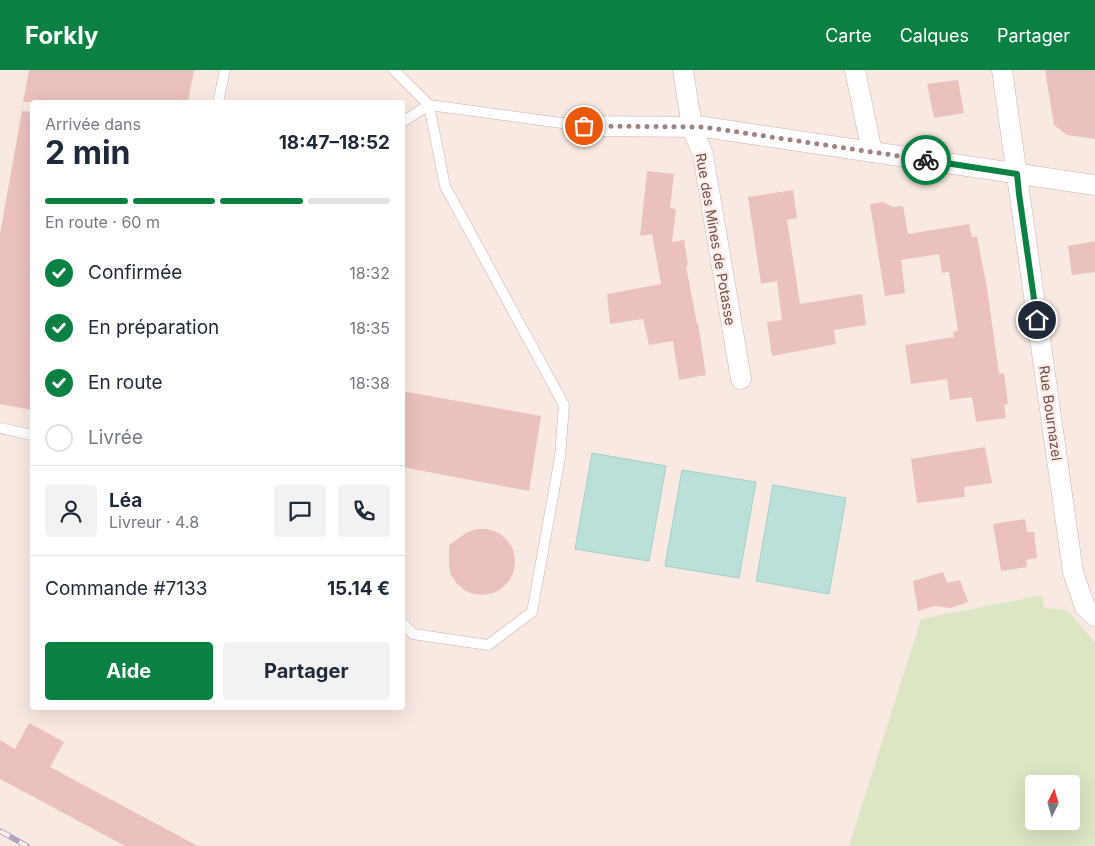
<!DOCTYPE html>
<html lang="fr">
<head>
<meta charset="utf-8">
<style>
	body { margin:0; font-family:Inter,sans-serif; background:#f2f2f3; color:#1f2937; height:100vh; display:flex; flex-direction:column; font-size:19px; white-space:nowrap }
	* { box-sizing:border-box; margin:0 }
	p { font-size:16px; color:#747a83 }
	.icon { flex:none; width:28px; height:28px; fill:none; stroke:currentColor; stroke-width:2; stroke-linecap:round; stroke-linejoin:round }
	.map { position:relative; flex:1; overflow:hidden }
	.side { position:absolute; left:30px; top:30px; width:375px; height:610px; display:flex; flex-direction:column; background:#fff; border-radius:5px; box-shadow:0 5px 20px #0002 }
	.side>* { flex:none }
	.needle { width:32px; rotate:5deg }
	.buttons { position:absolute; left:1025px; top:705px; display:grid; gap:10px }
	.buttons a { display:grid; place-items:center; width:55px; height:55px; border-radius:5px; background:#fff; box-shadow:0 5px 20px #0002; font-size:25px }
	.pin { position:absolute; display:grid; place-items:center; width:42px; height:42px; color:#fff; margin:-21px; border:2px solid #fff; border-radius:50%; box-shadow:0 1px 5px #0007 }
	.courier { position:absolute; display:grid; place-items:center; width:50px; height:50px; margin:-25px; border:4px solid #0b8043; border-radius:50%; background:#fff; color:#222; box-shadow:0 1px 6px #0007 }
	.overview em { font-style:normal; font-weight:700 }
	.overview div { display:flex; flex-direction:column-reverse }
	.overview { display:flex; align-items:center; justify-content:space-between; height:85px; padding:0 15px }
	h1 { font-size:32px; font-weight:700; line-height:38px }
	.bar { display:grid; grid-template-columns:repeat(4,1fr); gap:8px 5px; align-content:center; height:60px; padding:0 15px }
	.bar i { height:6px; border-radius:4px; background:#e0e1e3 }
	.bar .active { background:#0b8043 }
	.bar p { grid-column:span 4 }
	.line { display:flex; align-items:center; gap:12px; padding:0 15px; border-top:1px solid #e0e1e3 }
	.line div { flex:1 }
	.round { display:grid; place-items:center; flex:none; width:52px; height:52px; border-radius:5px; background:#f2f2f3 }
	ol { padding:0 15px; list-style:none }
	li { display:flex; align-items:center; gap:15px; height:55px }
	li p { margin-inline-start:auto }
	li .icon { padding:5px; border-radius:50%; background:#0b8043; color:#fff; stroke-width:4 }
	li:last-child { color:#747a83 }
	li i { width:28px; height:28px; border:2px solid #e0e1e3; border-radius:50% }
	.button { display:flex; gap:10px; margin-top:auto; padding:10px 15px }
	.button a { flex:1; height:58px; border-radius:5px; background:#0b8043; color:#fff; font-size:20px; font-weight:700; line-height:58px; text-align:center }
	.button a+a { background:#f2f2f3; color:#1f2937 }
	header { display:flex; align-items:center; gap:30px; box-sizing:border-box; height:70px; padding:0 25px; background:#0b8043; color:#fff }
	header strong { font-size:24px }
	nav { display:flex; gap:28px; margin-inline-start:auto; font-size:18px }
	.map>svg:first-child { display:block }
	.green { fill:#dce5c4; fill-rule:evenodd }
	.water { fill:#bbe0d9; stroke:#a2d0c8 }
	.building { fill:#ebc1be }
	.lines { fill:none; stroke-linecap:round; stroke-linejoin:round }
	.service-casing { stroke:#cbb1ae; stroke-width:11 }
	.minor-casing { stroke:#cbb1ae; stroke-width:21 }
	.service { stroke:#fff; stroke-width:10 }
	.minor { stroke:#fff; stroke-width:20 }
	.rail-casing { stroke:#aaa4c0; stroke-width:5.5 }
	.rail { stroke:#fceee9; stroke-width:4; stroke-dasharray:11; stroke-linecap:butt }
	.done { stroke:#9f8481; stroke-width:5; stroke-dasharray:0 9 }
	.route { stroke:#0b8043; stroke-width:6 }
	.labels { text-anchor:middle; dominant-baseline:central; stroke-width:5; stroke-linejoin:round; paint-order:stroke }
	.street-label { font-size:14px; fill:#6e4d4c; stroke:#fceee9 }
</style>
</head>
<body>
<header>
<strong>Forkly</strong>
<nav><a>Carte</a><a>Calques</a><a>Partager</a></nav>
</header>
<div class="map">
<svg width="1095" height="776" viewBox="0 0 1095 776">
	<rect width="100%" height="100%" fill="#f9e9e3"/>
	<path class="green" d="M 1042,525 L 1044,538 L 1067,540 L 1095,573 L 1095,776 L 849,776 L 921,549 ZM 1034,714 L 1071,714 L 1071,751 L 1034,751 Z"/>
	<g class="water">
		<polygon points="592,383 666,396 649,491 575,479"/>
		<polygon points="682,400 756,412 739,508 665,496"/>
		<polygon points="773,415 846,428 829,524 756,511"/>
	</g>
	<g class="building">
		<polygon points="29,0 194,0 188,32 23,32"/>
		<polygon points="1045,0 1095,0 1095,69 1067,65 1054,55"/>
		<polygon points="958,10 964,43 934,48 927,14"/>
		<polygon points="22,41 32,42 32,340 0,334 0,164"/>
		<polygon points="647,101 674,104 670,138 676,139 672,172 684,170 688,195 686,196 697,254 698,253 706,305 679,310 673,271 649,275 643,249 610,254 607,224 661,214 652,164 640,166"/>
		<polygon points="793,120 797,148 787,150 800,234 862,224 866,255 834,260 836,274 772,286 767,252 782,250 777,211 761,214 748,127"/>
		<polygon points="883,132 893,137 903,136 908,164 969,154 972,167 977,167 987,218 999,304 1004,303 1008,334 1004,335 1006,348 976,352 972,327 950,330 947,309 911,314 905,275 954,267 953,262 958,261 949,202 942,203 939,184 901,190 905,223 885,226 870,134"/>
		<polygon points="1095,171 1095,202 1072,205 1068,176"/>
		<polygon points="402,321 541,346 529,421 402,397"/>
		<polygon points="985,377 992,413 964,417 965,427 917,433 911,389"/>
		<polygon points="1025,449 1027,462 1034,462 1037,488 1026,490 1027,497 1001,501 993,454"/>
		<polygon points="477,459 488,459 499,463 507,470 513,479 515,490 514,501 509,511 501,519 493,523 483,525 473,524 464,520 457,514 451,505 449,496 449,475 466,463"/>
		<polygon points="943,502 947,513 960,510 968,532 951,538 934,536 918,541 913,511"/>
		<polygon points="29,653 64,672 50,697 198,776 125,776 0,709 0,670 15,679"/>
	</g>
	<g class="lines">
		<defs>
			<g id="service">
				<polyline points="394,0 429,35 445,116 564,335 560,387 532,542 488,575 413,564 402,552"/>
				<polyline points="218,32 225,0"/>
				<polyline points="402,52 429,35 584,56"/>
				<polyline points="0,358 32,365"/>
			</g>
			<g id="minor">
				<polyline points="683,0 692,57 703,85 741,309"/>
				<polyline points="855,0 872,82"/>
				<polyline points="1002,0 1073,502 1085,537 1095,546"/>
				<polyline points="584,56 704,57 1095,115"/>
			</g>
		</defs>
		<use href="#service" class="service-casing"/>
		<use href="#minor" class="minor-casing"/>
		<use href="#service" class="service"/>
		<use href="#minor" class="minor"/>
		<defs>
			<polyline id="rail" points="0,761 27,776"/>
		</defs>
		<use href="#rail" class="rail-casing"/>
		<use href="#rail" class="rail"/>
	</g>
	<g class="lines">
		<polyline class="done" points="584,56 704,57 926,90"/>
		<polyline class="route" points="926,90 1017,104 1019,124 1037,250"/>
	</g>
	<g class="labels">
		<g class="street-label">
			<text transform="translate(716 169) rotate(80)">Rue des Mines de Potasse</text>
			<text transform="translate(1051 343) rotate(82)">Rue Bournazel</text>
		</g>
	</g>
</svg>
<div class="buttons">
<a><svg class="needle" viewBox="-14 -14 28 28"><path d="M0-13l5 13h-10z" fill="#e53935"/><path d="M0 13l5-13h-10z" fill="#747a83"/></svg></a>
</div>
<div class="pin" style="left:584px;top:56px;background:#ea580c"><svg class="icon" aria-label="bag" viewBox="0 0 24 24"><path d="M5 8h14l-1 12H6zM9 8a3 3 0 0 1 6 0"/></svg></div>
<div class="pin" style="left:1037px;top:250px;background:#1f2937"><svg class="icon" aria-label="home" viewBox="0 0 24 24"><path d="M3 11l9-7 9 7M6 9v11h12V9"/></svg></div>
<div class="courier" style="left:926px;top:90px"><svg class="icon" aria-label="bike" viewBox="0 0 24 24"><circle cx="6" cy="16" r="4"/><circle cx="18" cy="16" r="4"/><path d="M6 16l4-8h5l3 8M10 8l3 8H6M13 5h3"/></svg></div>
<section class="side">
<div class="overview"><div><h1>2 min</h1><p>Arrivée dans</p></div><em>18:47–18:52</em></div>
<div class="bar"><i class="active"></i><i class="active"></i><i class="active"></i><i></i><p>En route · 60 m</p></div>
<ol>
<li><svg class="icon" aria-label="check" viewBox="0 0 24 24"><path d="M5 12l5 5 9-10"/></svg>Confirmée<p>18:32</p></li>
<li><svg class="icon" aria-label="check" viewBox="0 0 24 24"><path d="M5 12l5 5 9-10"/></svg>En préparation<p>18:35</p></li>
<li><svg class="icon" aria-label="check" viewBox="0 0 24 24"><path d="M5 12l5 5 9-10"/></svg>En route<p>18:38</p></li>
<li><i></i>Livrée</li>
</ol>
<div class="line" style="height:90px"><a class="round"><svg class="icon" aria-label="person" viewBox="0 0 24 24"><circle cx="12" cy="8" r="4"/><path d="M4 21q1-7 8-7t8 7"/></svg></a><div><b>Léa</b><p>Livreur · 4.8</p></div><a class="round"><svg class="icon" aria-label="chat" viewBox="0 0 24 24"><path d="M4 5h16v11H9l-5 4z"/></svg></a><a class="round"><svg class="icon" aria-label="phone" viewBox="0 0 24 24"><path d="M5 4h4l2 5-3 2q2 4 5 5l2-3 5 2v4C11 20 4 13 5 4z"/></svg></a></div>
<div class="line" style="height:65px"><div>Commande #7133</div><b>15.14 €</b></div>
<div class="button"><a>Aide</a><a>Partager</a></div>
</section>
</div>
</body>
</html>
